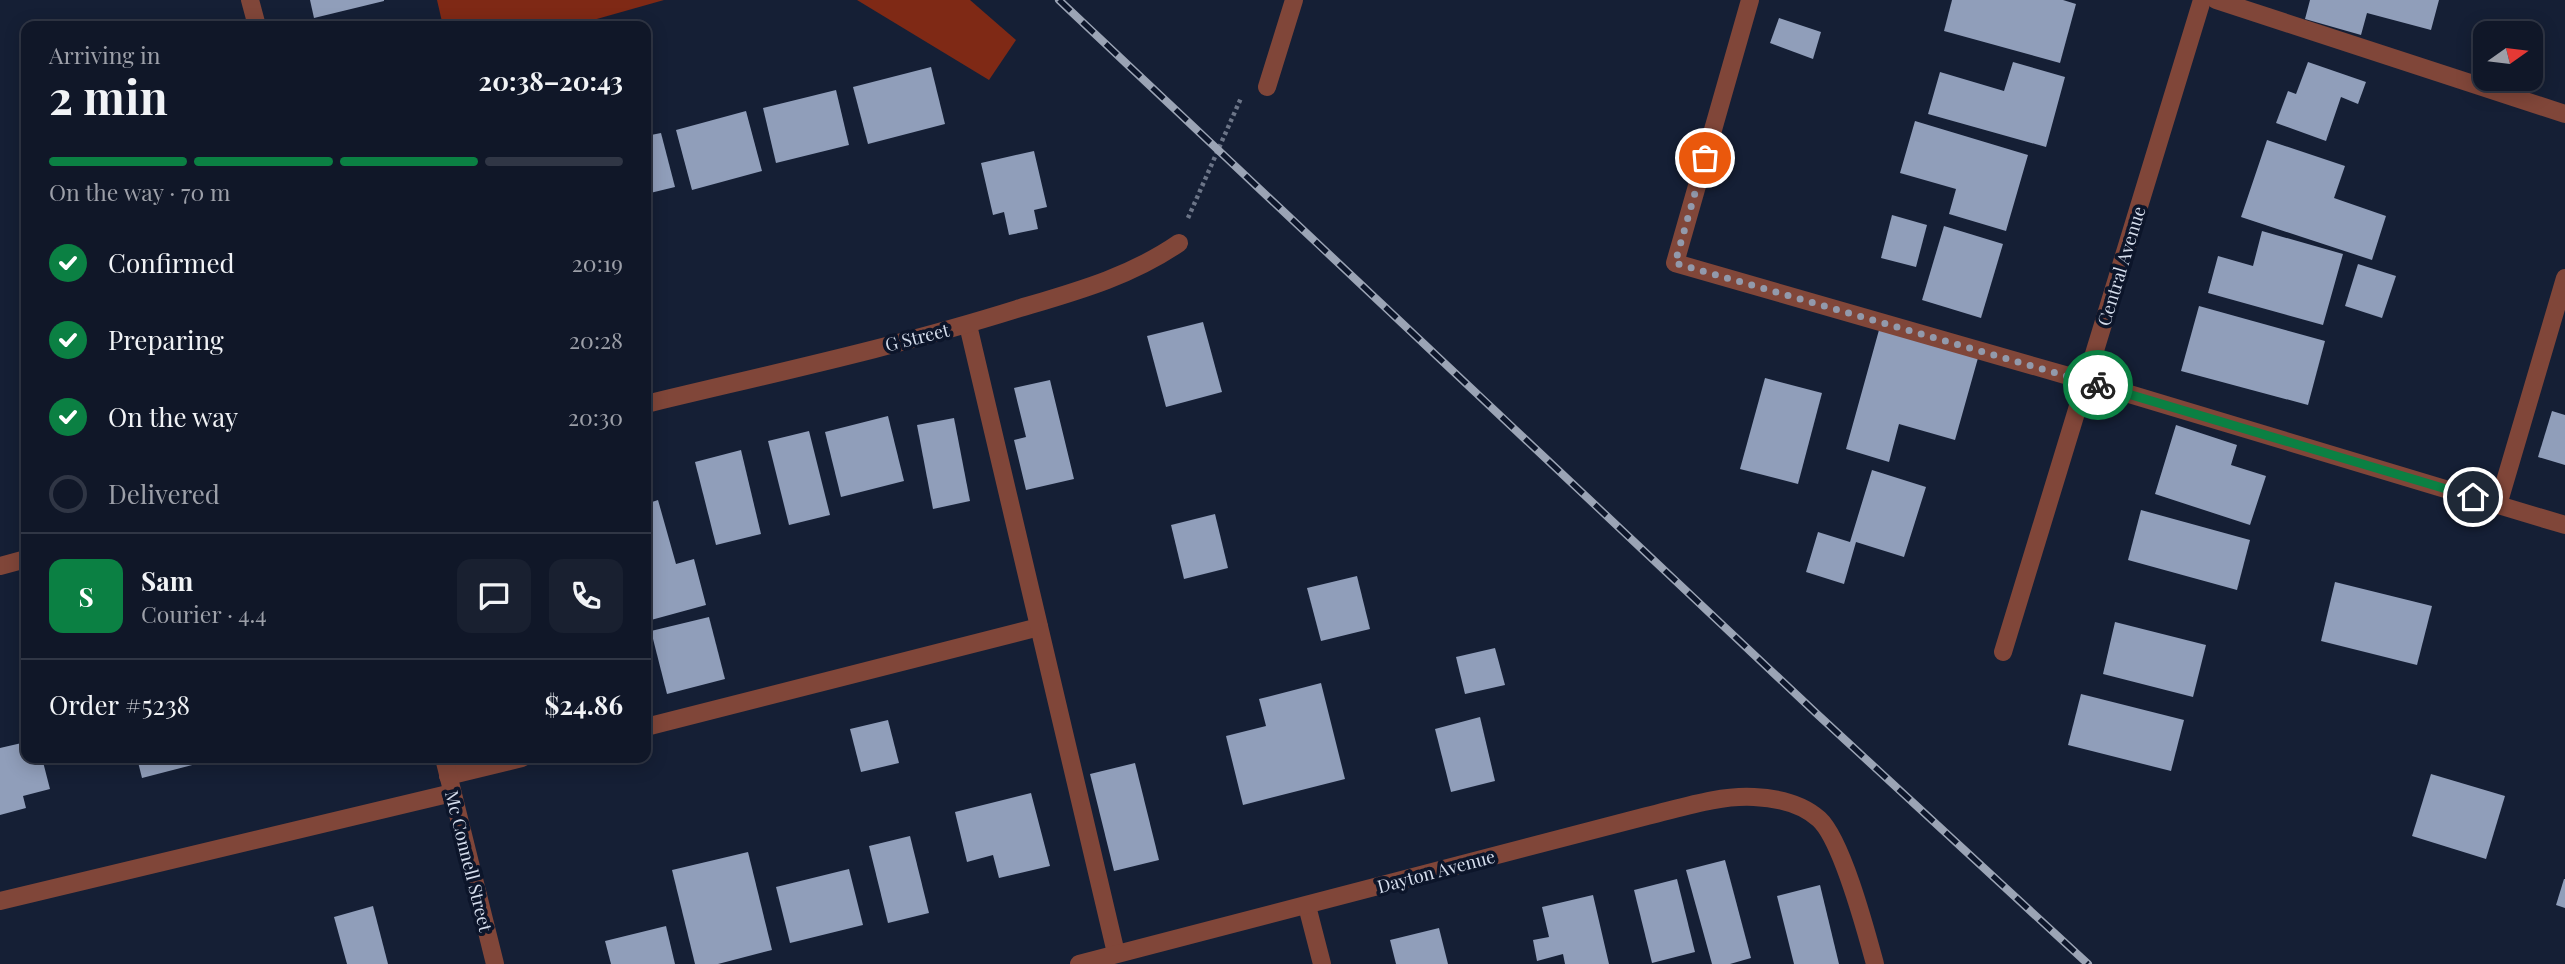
<!DOCTYPE html>
<html lang="en">
<head>
<meta charset="utf-8">
<style>
	body { margin:0; font-family:"Playfair Display",serif; background:#192030; color:#f1f3f6; height:100vh; display:flex; flex-direction:column; font-size:26px; white-space:nowrap }
	* { box-sizing:border-box; margin:0 }
	p { font-size:23px; color:#9c9fa8 }
	.icon { flex:none; width:38px; height:38px; fill:none; stroke:currentColor; stroke-width:2; stroke-linecap:round; stroke-linejoin:round }
	.map { position:relative; flex:1; overflow:hidden }
	.panel { position:absolute; left:21px; top:21px; width:630px; height:742px; display:flex; flex-direction:column; background:#101728; border-radius:14px; box-shadow:0 4px 18px #0003,0 0 0 2px #303645 }
	.panel>* { flex:none }
	.needle { width:46px; rotate:76deg }
	.tools { position:absolute; left:2473px; top:21px; display:grid; gap:14px }
	.tools a { display:grid; place-items:center; width:70px; height:70px; border-radius:14px; background:#101728; box-shadow:0 4px 18px #0003,0 0 0 2px #303645; font-size:35px }
	.pin { position:absolute; display:grid; place-items:center; width:60px; height:60px; color:#fff; margin:-30px; border:4px solid #fff; border-radius:50%; box-shadow:0 2px 7px #0007 }
	.courier { position:absolute; display:grid; place-items:center; width:70px; height:70px; margin:-35px; border:5px solid #0b8043; border-radius:50%; background:#fff; color:#222; box-shadow:0 2px 9px #0007 }
	.headline em { font-style:normal; font-weight:700 }
	.headline div { display:flex; flex-direction:column-reverse }
	.headline { display:flex; align-items:center; justify-content:space-between; height:119px; padding:0 28px }
	h1 { font-size:46px; font-weight:700; line-height:52px }
	.bar { display:grid; grid-template-columns:repeat(4,1fr); gap:10px 7px; align-content:center; height:84px; padding:0 28px }
	.bar i { height:9px; border-radius:5px; background:#303645 }
	.bar .current { background:#0b8043 }
	.bar p { grid-column:span 4 }
	.line { display:flex; align-items:center; gap:18px; padding:0 28px; border-top:2px solid #303645 }
	.line div { flex:1 }
	.round { display:grid; place-items:center; flex:none; width:74px; height:74px; border-radius:14px; background:#192030 }
	ol { padding:0 28px; list-style:none }
	li { display:flex; align-items:center; gap:21px; height:77px }
	li p { margin-inline-start:auto }
	li .icon { padding:7px; border-radius:50%; background:#0b8043; color:#fff; stroke-width:4 }
	li:last-child { color:#9c9fa8 }
	li i { width:38px; height:38px; border:4px solid #303645; border-radius:50% }
	.map>svg:first-child { display:block }
	.forest { fill:#7f2915 }
	.building { fill:#909eba }
	.lines { fill:none; stroke-linecap:round; stroke-linejoin:round }
	.path { stroke:#6c7588; stroke-width:4.5; stroke-dasharray:3.5 3.5; stroke-linecap:butt }
	.lane { stroke:#804639; stroke-width:18 }
	.street { stroke:#804639; stroke-width:18 }
	.rail-casing { stroke:#9ba4b5; stroke-width:8 }
	.rail { stroke:#0c152a; stroke-width:5; stroke-dasharray:16; stroke-linecap:butt }
	.done { stroke:#929aac; stroke-width:7; stroke-dasharray:0 12.6 }
	.route { stroke:#0b8043; stroke-width:9 }
	.labels { text-anchor:middle; dominant-baseline:central; stroke-width:7; stroke-linejoin:round; paint-order:stroke }
	.street-label { font-size:18px; fill:#d5ddec; stroke:#0c152a }
</style>
</head>
<body>
<div class="map">
<svg width="2565" height="964" viewBox="0 0 2565 964">
	<rect width="100%" height="100%" fill="#151f35"/>
	<g class="forest">
		<polygon points="437,0 664,0 572,26 443,26"/>
		<polygon points="857,0 970,0 1016,40 989,80"/>
	</g>
	<g class="building">
		<polygon points="310,0 384,0 384,1 314,18"/>
		<polygon points="1952,0 2063,0 2076,4 2060,63 1944,31"/>
		<polygon points="2310,0 2439,0 2431,30 2367,13 2361,35 2305,19"/>
		<polygon points="1779,18 1821,32 1813,59 1770,43"/>
		<polygon points="2013,62 2065,77 2046,147 1928,114 1940,72 2004,91"/>
		<polygon points="2308,62 2366,82 2358,104 2341,97 2326,141 2276,123 2288,91 2296,94"/>
		<polygon points="931,67 945,124 868,144 853,87"/>
		<polygon points="836,90 849,145 776,163 763,108"/>
		<polygon points="746,111 762,171 692,190 676,130"/>
		<polygon points="1915,121 2028,155 2006,231 1949,214 1956,189 1900,173"/>
		<polygon points="661,133 675,187 646,194 646,136"/>
		<polygon points="2267,140 2345,166 2334,198 2386,216 2372,260 2241,217"/>
		<polygon points="1034,151 1047,207 1034,210 1038,229 1009,235 1004,212 993,215 981,163"/>
		<polygon points="1892,215 1927,225 1916,267 1881,258"/>
		<polygon points="1944,226 2003,244 1981,318 1922,300"/>
		<polygon points="2262,231 2343,254 2323,325 2208,293 2218,256 2253,266"/>
		<polygon points="2358,264 2396,276 2382,318 2345,306"/>
		<polygon points="2199,306 2325,341 2308,405 2181,371"/>
		<polygon points="1203,322 1222,392 1166,407 1147,336"/>
		<polygon points="1879,330 1978,358 1955,440 1899,424 1889,462 1846,449"/>
		<polygon points="1765,378 1822,393 1798,484 1740,469"/>
		<polygon points="1050,380 1074,479 1026,490 1014,440 1026,437 1014,388"/>
		<polygon points="2552,411 2565,415 2565,465 2538,457"/>
		<polygon points="888,416 904,481 841,497 825,432"/>
		<polygon points="954,418 970,501 933,509 917,425"/>
		<polygon points="2176,425 2237,445 2231,465 2266,476 2250,525 2155,494"/>
		<polygon points="809,431 830,515 789,525 768,441"/>
		<polygon points="741,450 761,534 716,545 695,462"/>
		<polygon points="1872,470 1926,487 1904,557 1856,542 1844,584 1806,572 1818,532 1850,542"/>
		<polygon points="658,500 676,564 694,559 706,605 651,620 646,601 646,504"/>
		<polygon points="2141,510 2250,540 2237,590 2128,560"/>
		<polygon points="1215,514 1228,568 1184,579 1171,525"/>
		<polygon points="1357,576 1370,629 1321,641 1307,588"/>
		<polygon points="2335,582 2432,606 2417,665 2321,641"/>
		<polygon points="709,617 725,679 667,694 651,631"/>
		<polygon points="2115,622 2206,645 2193,697 2103,674"/>
		<polygon points="1495,648 1505,685 1465,694 1456,657"/>
		<polygon points="1321,683 1345,779 1243,805 1226,736 1266,726 1259,699"/>
		<polygon points="2081,694 2184,720 2171,771 2068,745"/>
		<polygon points="1480,717 1495,781 1451,792 1435,729"/>
		<polygon points="888,720 899,763 861,772 850,729"/>
		<polygon points="26,742 26,758 42,758 50,789 23,796 26,808 0,815 0,748"/>
		<polygon points="137,758 199,758 200,763 142,778"/>
		<polygon points="1135,763 1159,860 1114,871 1090,774"/>
		<polygon points="2431,774 2505,796 2486,859 2412,836"/>
		<polygon points="1031,793 1050,866 999,878 993,855 967,862 955,812"/>
		<polygon points="910,836 929,913 888,923 869,846"/>
		<polygon points="748,852 772,950 718,964 695,964 672,870"/>
		<polygon points="1725,860 1751,958 1730,964 1712,964 1686,870"/>
		<polygon points="849,869 863,925 790,943 776,887"/>
		<polygon points="1677,879 1695,952 1652,963 1634,890"/>
		<polygon points="2564,879 2565,879 2565,908 2556,905"/>
		<polygon points="1820,885 1839,964 1794,964 1777,896"/>
		<polygon points="1593,895 1609,964 1565,964 1563,954 1537,961 1533,940 1549,937 1542,907"/>
		<polygon points="373,906 388,964 347,964 334,917"/>
		<polygon points="666,926 675,964 611,964 605,941"/>
		<polygon points="1439,928 1448,964 1396,964 1390,940"/>
	</g>
	<g class="lines">
		<polyline class="path" points="1188,218 1241,98"/>
		<g class="lane">
			<polyline points="1750,0 1675,263 2086,381 2565,525"/>
			<polyline points="2216,0 2565,114"/>
			<polyline points="2498,505 2565,278"/>
			<polyline points="646,727 1039,627"/>
			<polyline points="448,776 522,758"/>
			<polyline points="0,901 452,793"/>
		</g>
		<g class="street">
			<polyline points="250,0 257,26"/>
			<polyline points="1267,87 1294,0"/>
			<polyline points="968,325 1116,953"/>
			<path d="M 646,404 C 770,374 896,347 1017,309 C 1074,292 1130,277 1179,243"/>
			<polyline points="0,566 26,559"/>
			<polyline points="2003,652 2202,0"/>
			<polyline points="444,758 495,964"/>
			<polyline points="1307,906 1322,964"/>
			<path d="M 1079,964 L 1647,816 C 1681,808 1719,795 1754,797 C 1776,798 1801,803 1819,819 C 1842,840 1866,931 1875,964"/>
		</g>
		<defs>
			<polyline id="rail" points="1059,0 1817,714 2088,964"/>
		</defs>
		<use href="#rail" class="rail-casing"/>
		<use href="#rail" class="rail"/>
	</g>
	<g class="lines">
		<polyline class="done" points="1705,158 1675,263 2098,385"/>
		<polyline class="route" points="2098,385 2473,497"/>
	</g>
	<g class="labels">
		<g class="street-label">
			<text transform="translate(2121 266) rotate(-73)">Central Avenue</text>
			<text transform="translate(917 337) rotate(-14)">G Street</text>
			<text transform="translate(469 861) rotate(76)">Mc Connell Street</text>
			<text transform="translate(1436 871) rotate(-15)">Dayton Avenue</text>
		</g>
	</g>
</svg>
<div class="tools">
<a><svg class="needle" viewBox="-14 -14 28 28"><path d="M0-13l5 13h-10z" fill="#e53935"/><path d="M0 13l5-13h-10z" fill="#9c9fa8"/></svg></a>
</div>
<div class="pin" style="left:1705px;top:158px;background:#ea580c"><svg class="icon" aria-label="bag" viewBox="0 0 24 24"><path d="M5 8h14l-1 12H6zM9 8a3 3 0 0 1 6 0"/></svg></div>
<div class="pin" style="left:2473px;top:497px;background:#1f2937"><svg class="icon" aria-label="home" viewBox="0 0 24 24"><path d="M3 11l9-7 9 7M6 9v11h12V9"/></svg></div>
<div class="courier" style="left:2098px;top:385px"><svg class="icon" aria-label="bike" viewBox="0 0 24 24"><circle cx="6" cy="16" r="4"/><circle cx="18" cy="16" r="4"/><path d="M6 16l4-8h5l3 8M10 8l3 8H6M13 5h3"/></svg></div>
<section class="panel">
<div class="headline"><div><h1>2 min</h1><p>Arriving in</p></div><em>20:38–20:43</em></div>
<div class="bar"><i class="current"></i><i class="current"></i><i class="current"></i><i></i><p>On the way · 70 m</p></div>
<ol>
<li><svg class="icon" aria-label="check" viewBox="0 0 24 24"><path d="M5 12l5 5 9-10"/></svg>Confirmed<p>20:19</p></li>
<li><svg class="icon" aria-label="check" viewBox="0 0 24 24"><path d="M5 12l5 5 9-10"/></svg>Preparing<p>20:28</p></li>
<li><svg class="icon" aria-label="check" viewBox="0 0 24 24"><path d="M5 12l5 5 9-10"/></svg>On the way<p>20:30</p></li>
<li><i></i>Delivered</li>
</ol>
<div class="line" style="height:126px"><b class="round" style="background:#0b8043;color:#fff">S</b><div><b>Sam</b><p>Courier · 4.4</p></div><a class="round"><svg class="icon" aria-label="chat" viewBox="0 0 24 24"><path d="M4 5h16v11H9l-5 4z"/></svg></a><a class="round"><svg class="icon" aria-label="phone" viewBox="0 0 24 24"><path d="M5 4h4l2 5-3 2q2 4 5 5l2-3 5 2v4C11 20 4 13 5 4z"/></svg></a></div>
<div class="line" style="height:91px"><div>Order #5238</div><b>$24.86</b></div>
</section>
</div>
</body>
</html>
